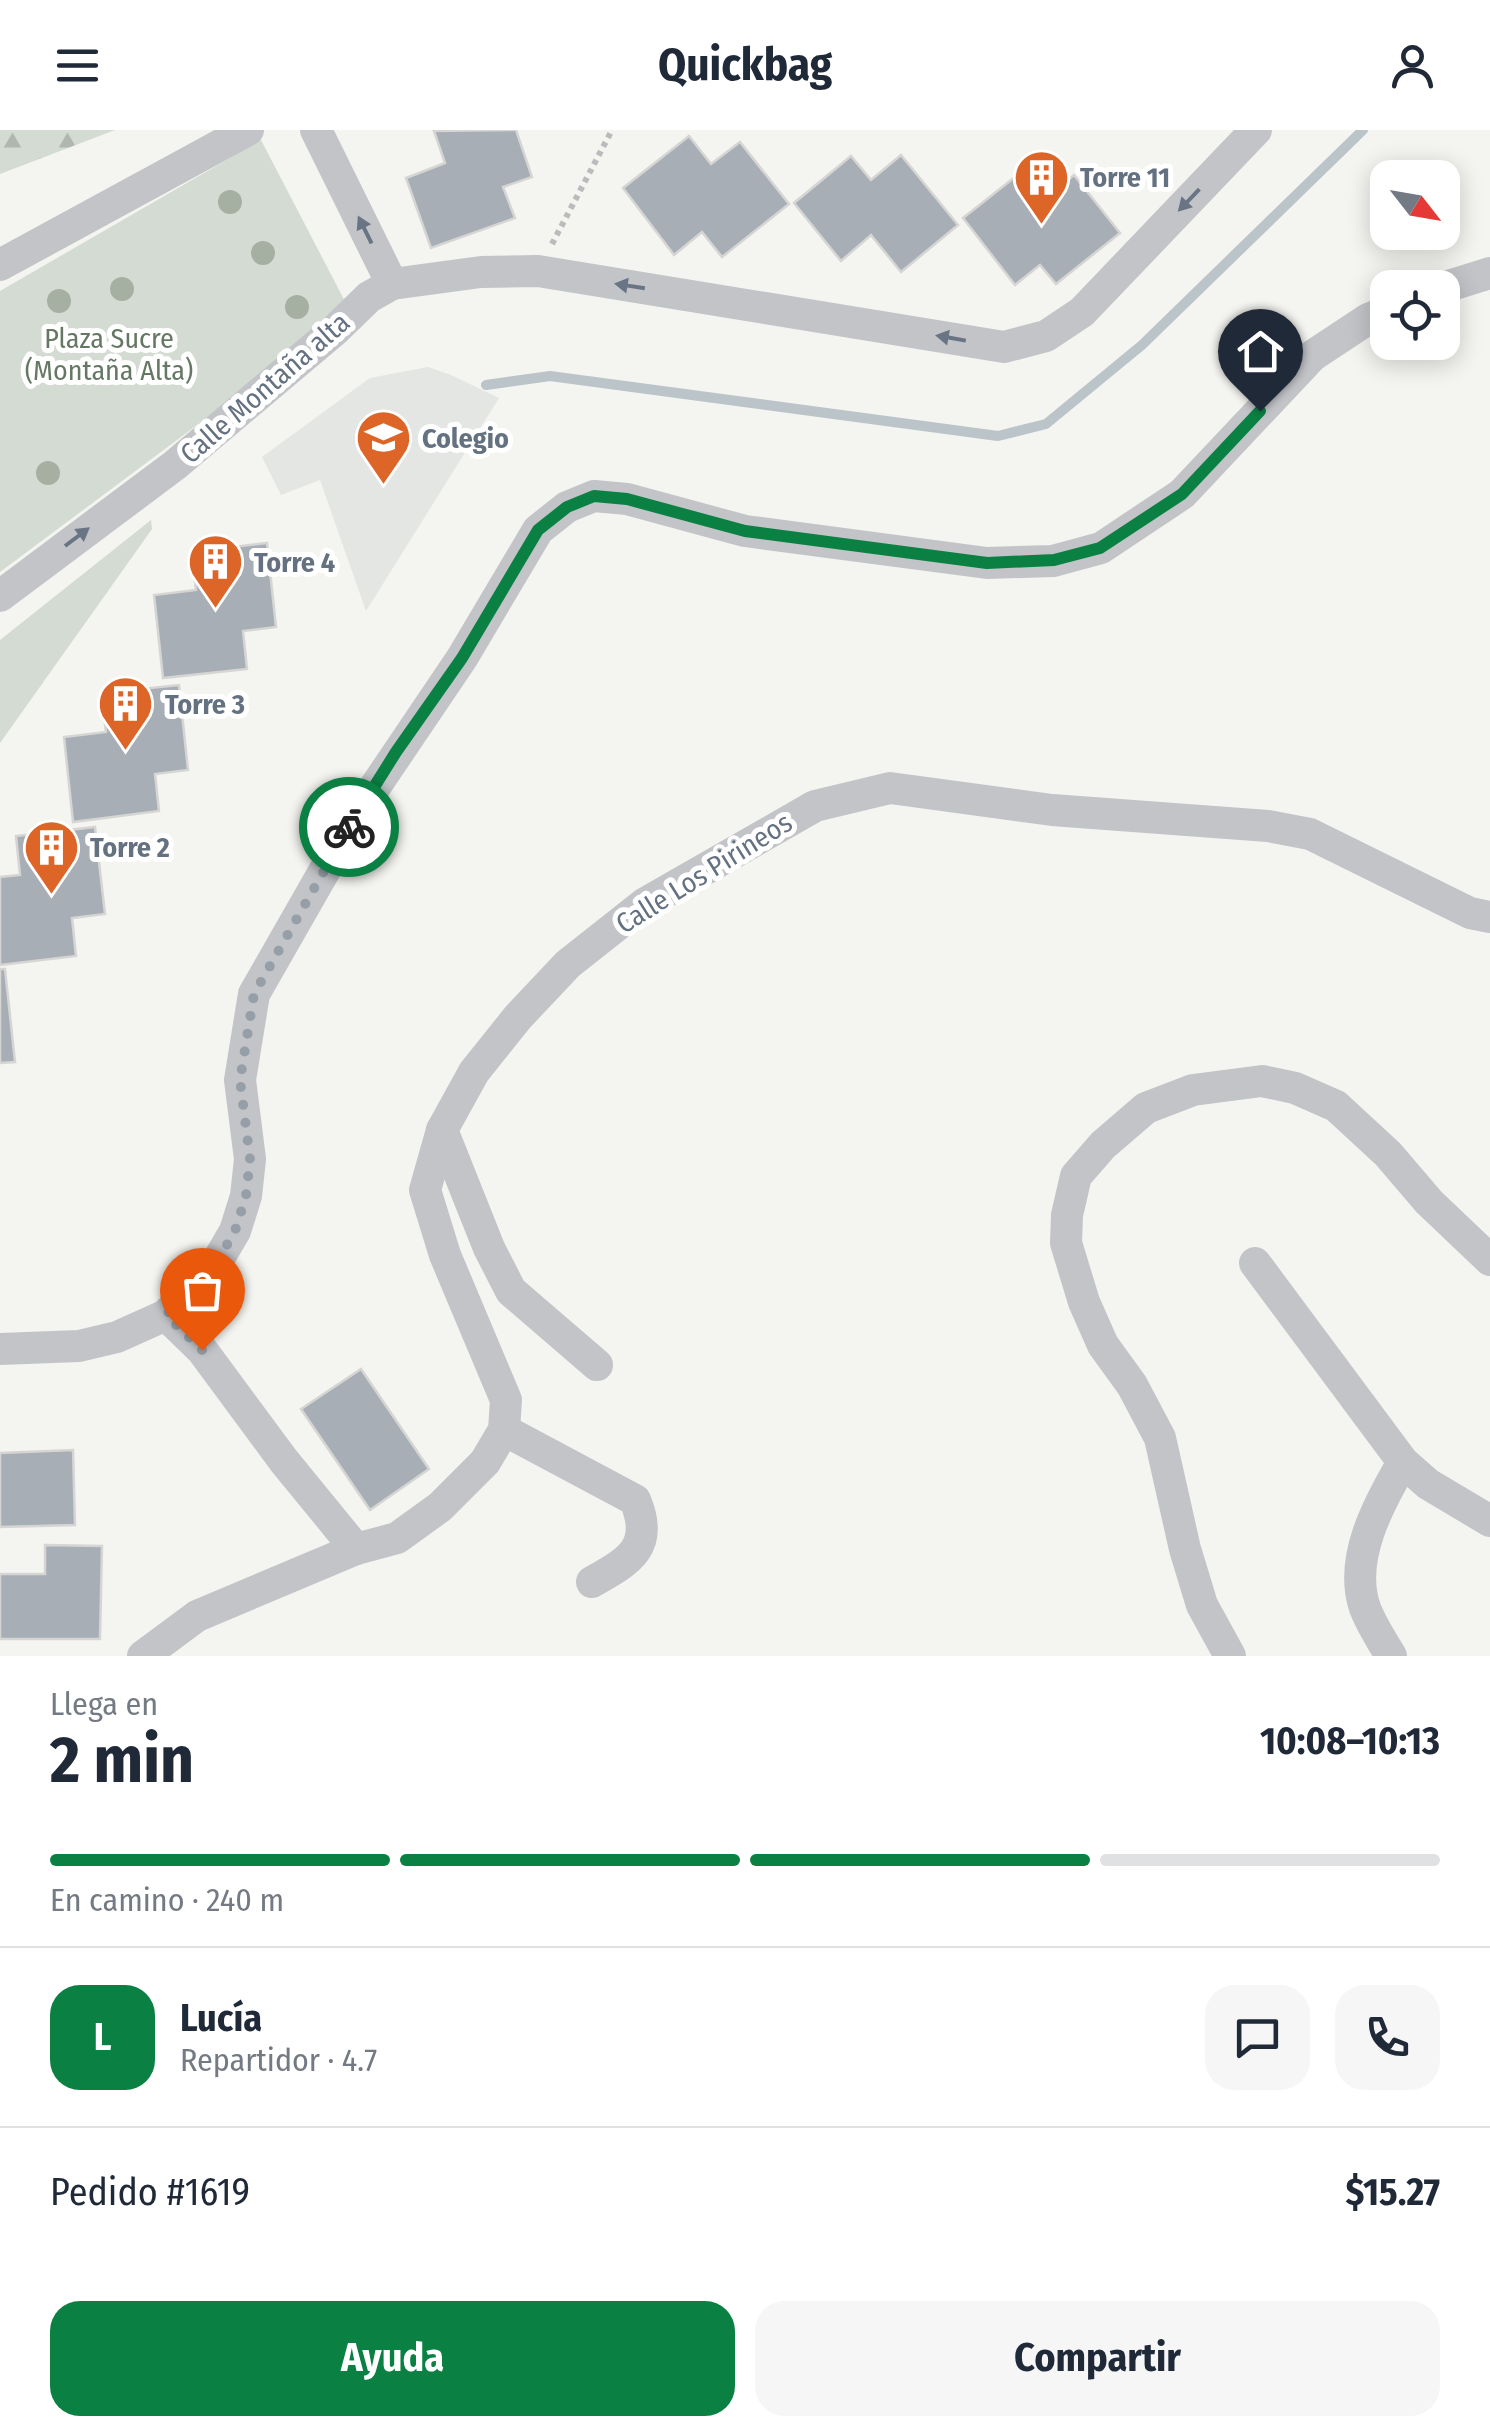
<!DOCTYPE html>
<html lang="es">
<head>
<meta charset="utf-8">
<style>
	body { margin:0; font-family:"Fira Sans Condensed",sans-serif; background:#f6f6f7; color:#1f2937; height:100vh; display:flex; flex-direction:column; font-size:38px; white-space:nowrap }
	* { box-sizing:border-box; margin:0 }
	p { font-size:32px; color:#747a83 }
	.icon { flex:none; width:55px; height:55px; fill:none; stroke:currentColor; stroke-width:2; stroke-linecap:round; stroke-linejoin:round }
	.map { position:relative; height:1526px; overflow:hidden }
	.panel { display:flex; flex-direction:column; background:#fff; flex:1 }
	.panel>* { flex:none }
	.needle { width:65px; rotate:121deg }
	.tools { position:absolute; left:1370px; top:30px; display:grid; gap:20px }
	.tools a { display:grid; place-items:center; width:90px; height:90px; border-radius:20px; background:#fff; box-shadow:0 5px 25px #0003; font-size:50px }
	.pin { position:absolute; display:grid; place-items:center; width:85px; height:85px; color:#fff; margin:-102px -42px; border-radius:50% 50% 50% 0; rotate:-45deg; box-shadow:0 0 10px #0007 }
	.pin .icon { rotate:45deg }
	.courier { position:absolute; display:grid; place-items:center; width:100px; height:100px; margin:-50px; border:8px solid #0b8043; border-radius:50%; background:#fff; color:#222; box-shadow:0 2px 12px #0007 }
	.summary em { font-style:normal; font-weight:700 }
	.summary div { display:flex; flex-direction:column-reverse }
	.summary { display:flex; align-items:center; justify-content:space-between; height:170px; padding:0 50px }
	h1 { font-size:65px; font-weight:700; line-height:75px }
	.bar { display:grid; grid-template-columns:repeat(4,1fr); gap:15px 10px; align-content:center; height:120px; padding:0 50px }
	.bar i { height:12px; border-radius:8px; background:#e0e1e3 }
	.bar .current { background:#0b8043 }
	.bar p { grid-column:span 4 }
	.line { display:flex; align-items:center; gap:25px; padding:0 50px; border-top:2px solid #e0e1e3 }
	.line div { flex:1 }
	.round { display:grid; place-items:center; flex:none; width:105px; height:105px; border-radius:30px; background:#f6f6f7 }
	.button { display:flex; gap:20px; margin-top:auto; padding:20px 50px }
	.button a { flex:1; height:115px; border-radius:30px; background:#0b8043; color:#fff; font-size:40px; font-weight:700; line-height:115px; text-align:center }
	.button a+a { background:#f6f6f7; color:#1f2937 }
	header { display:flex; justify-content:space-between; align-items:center; height:130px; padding:0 50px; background:#fff; font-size:45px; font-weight:700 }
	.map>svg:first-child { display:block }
	.built { fill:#e4e6e4 }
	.green { fill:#d4dbd2 }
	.forest { fill:url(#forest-firs) }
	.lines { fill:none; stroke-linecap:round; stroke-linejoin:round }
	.stream { stroke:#bac4c9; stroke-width:10 }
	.building { fill:#a8aeb5; stroke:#d5d5d3; stroke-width:2.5 }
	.path { stroke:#b9bbbd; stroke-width:6; stroke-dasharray:5 5; stroke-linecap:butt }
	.street { stroke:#c2c4c8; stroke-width:32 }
	.tree { fill:#a5b0a2 }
	.oneway { fill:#697585 }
	.done { stroke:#969fa8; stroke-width:10; stroke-dasharray:0 18 }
	.route { stroke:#0b8043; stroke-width:12 }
	.labels { text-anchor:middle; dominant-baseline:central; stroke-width:10; stroke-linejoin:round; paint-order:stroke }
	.poi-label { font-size:28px; font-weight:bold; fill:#647181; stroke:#fff; text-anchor:start }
	.park-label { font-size:28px; fill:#657863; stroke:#fff }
	.street-label { font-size:28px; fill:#647181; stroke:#fff }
</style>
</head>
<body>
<header><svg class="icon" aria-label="menu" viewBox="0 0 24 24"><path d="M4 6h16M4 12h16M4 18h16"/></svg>Quickbag<svg class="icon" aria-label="person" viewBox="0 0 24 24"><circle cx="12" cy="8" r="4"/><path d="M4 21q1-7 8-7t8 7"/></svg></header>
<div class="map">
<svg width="1490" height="1526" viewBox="0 0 1490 1526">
	<defs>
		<pattern id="forest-firs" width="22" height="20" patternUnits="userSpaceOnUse" patternTransform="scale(2.5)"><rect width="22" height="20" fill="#d4dbd2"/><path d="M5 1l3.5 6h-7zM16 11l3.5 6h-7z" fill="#b0b6b0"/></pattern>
	</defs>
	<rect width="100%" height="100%" fill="#f4f4f0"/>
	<polygon class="built" points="428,237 451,245 499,268 366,481 320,350 281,365 262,327 370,248"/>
	<g class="green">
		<polygon points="261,10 350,181 0,442 0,161"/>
		<polygon points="151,390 152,399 0,613 0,510"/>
	</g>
	<polygon class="forest" points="0,0 115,0 0,44"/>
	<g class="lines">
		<polyline class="stream" points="486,255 550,246 998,306 1046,294 1142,215 1363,0"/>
	</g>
	<g class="building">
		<polygon points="516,0 532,47 503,57 515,88 431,118 406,48 445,33 434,1"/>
		<polygon points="689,6 711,34 740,12 789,74 722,127 702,102 674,125 623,58"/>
		<polygon points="901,25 958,95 901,142 871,105 841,131 794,73 851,26 871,50"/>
		<polygon points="1029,36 1051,64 1074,45 1120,103 1056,154 1040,135 1015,155 963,88"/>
		<polygon points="267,413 276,497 243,501 247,539 163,548 154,465 196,460 191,422"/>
		<polygon points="179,555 188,640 155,644 159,681 73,692 64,607 106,602 101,563"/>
		<polygon points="95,697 105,784 72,788 76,826 0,835 0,747 20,745 16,706"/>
		<polygon points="0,839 5,839 15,932 0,933"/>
		<polygon points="361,1239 429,1339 370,1380 301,1279"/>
		<polygon points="73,1320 75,1395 0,1397 0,1323"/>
		<polygon points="45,1415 102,1416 100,1509 0,1509 0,1444 45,1444"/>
	</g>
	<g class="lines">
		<polyline class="path" points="552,114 612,0"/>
		<g class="street">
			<polyline points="0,135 248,0"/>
			<polyline points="392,154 481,142 538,141 1004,217 1046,206 1082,182 1256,0"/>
			<polyline points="1442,158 1490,143"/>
			<polyline points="0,466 175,335 335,200 369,167 392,154 316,0"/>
			<polyline points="442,1000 489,1118 511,1161 597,1235"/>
			<polyline points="1255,1133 1403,1332"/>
			<polyline points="166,1185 202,1220 284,1331 356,1419"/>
			<polyline points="0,1219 79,1216 117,1207 166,1185 218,1130 235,1101 246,1066 250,1029 240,950 254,864 358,682 462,528 538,400 567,377 594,366 627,369 745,401 987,433 1053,431 1101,418 1182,364 1312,226 1368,189 1388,181"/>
			<path d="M 504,1300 L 635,1370 C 655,1417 629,1431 592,1452"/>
			<polyline points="143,1526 197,1486 356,1419 397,1408 440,1377 485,1332 504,1300 506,1270 445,1125 425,1060 442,1000 474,942 518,887 568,834 644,774 815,676 890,658 1052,680 1268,696 1310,704 1470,783 1490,787"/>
			<polyline points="1230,1526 1202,1475 1185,1419 1160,1308 1132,1255 1103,1215 1084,1172 1066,1113 1067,1085 1076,1046 1103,1015 1146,978 1193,960 1262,951 1295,958 1336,976 1388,1024 1429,1072 1490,1130"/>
			<path d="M 1391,1526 C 1382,1511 1371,1494 1365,1478 C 1348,1429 1379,1373 1403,1332 L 1428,1354 L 1490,1391"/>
		</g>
	</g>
	<g class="tree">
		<circle cx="230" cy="72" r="12"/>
		<circle cx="263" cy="123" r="12"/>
		<circle cx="122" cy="159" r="12"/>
		<circle cx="59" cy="171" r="12"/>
		<circle cx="297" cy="177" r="12"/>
		<circle cx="48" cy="343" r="12"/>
	</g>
	<defs><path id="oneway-solid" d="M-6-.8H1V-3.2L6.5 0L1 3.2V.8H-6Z" transform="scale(2.5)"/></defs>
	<g class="oneway">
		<use href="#oneway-solid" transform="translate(1189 70) rotate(134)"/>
		<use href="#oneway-solid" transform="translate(365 100) rotate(-116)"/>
		<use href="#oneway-solid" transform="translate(630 156) rotate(-171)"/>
		<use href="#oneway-solid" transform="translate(951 208) rotate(-170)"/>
		<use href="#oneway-solid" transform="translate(77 407) rotate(-37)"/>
	</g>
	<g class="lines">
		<polyline class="done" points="202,1220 166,1185 218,1130 235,1101 246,1066 250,1029 240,950 254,864 349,697"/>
		<polyline class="route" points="349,697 396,622 462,528 538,400 567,377 594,366 627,369 745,401 987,433 1054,430 1100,418 1182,364 1260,281"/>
	</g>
	<defs>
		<symbol id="building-pin" viewBox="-11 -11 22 30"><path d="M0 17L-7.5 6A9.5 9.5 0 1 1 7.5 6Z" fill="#dd6528" stroke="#fff"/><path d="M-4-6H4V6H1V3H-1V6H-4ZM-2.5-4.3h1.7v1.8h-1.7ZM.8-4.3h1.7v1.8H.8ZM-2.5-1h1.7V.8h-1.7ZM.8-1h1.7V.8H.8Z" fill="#fff"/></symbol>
		<symbol id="school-pin" viewBox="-11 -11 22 30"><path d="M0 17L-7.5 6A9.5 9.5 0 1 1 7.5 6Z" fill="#dd6528" stroke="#fff"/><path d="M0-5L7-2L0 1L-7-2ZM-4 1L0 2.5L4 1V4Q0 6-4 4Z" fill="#fff"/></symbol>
	</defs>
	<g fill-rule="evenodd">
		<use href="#building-pin" x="1010" y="16" width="63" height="86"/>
		<use href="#school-pin" x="352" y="276" width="63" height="86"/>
		<use href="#building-pin" x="184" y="400" width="63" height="86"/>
		<use href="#building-pin" x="94" y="542" width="63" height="86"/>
		<use href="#building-pin" x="20" y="686" width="63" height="86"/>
	</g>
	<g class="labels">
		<g class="poi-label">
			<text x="1080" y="47">Torre 11</text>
			<text x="422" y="308">Colegio</text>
			<text x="254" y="432">Torre 4</text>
			<text x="165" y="574">Torre 3</text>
			<text x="90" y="717">Torre 2</text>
		</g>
		<g class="park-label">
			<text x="109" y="208">Plaza Sucre<tspan x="109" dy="32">(Montaña Alta)</tspan></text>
		</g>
		<g class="street-label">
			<text transform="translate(265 258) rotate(-41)">Calle Montaña alta</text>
			<text transform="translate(704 743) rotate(-32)">Calle Los Pirineos</text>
		</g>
	</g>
</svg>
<div class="tools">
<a><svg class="needle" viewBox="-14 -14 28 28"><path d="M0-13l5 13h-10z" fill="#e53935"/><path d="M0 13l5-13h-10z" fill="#747a83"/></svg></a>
<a><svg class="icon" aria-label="locate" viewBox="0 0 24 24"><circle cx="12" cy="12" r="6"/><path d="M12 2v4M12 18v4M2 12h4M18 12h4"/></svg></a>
</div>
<div class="pin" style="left:202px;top:1220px;background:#ea580c"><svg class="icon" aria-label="bag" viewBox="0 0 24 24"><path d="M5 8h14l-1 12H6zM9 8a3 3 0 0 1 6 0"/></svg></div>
<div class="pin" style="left:1260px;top:281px;background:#1f2937"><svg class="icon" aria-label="home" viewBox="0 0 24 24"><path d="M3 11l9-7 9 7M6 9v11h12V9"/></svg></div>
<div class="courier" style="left:349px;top:697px"><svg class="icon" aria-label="bike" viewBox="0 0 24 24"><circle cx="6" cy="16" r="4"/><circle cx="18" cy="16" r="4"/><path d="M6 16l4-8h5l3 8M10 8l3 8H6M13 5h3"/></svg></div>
</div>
<section class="panel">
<div class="summary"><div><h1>2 min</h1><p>Llega en</p></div><em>10:08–10:13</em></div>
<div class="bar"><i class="current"></i><i class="current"></i><i class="current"></i><i></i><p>En camino · 240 m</p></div>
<div class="line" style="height:180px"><b class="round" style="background:#0b8043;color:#fff">L</b><div><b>Lucía</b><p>Repartidor · 4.7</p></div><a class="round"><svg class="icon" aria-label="chat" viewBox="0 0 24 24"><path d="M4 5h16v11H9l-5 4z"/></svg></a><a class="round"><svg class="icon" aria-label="phone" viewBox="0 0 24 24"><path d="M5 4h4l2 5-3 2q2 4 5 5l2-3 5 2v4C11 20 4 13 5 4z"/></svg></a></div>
<div class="line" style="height:130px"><div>Pedido #1619</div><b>$15.27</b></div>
<div class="button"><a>Ayuda</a><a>Compartir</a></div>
</section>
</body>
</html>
